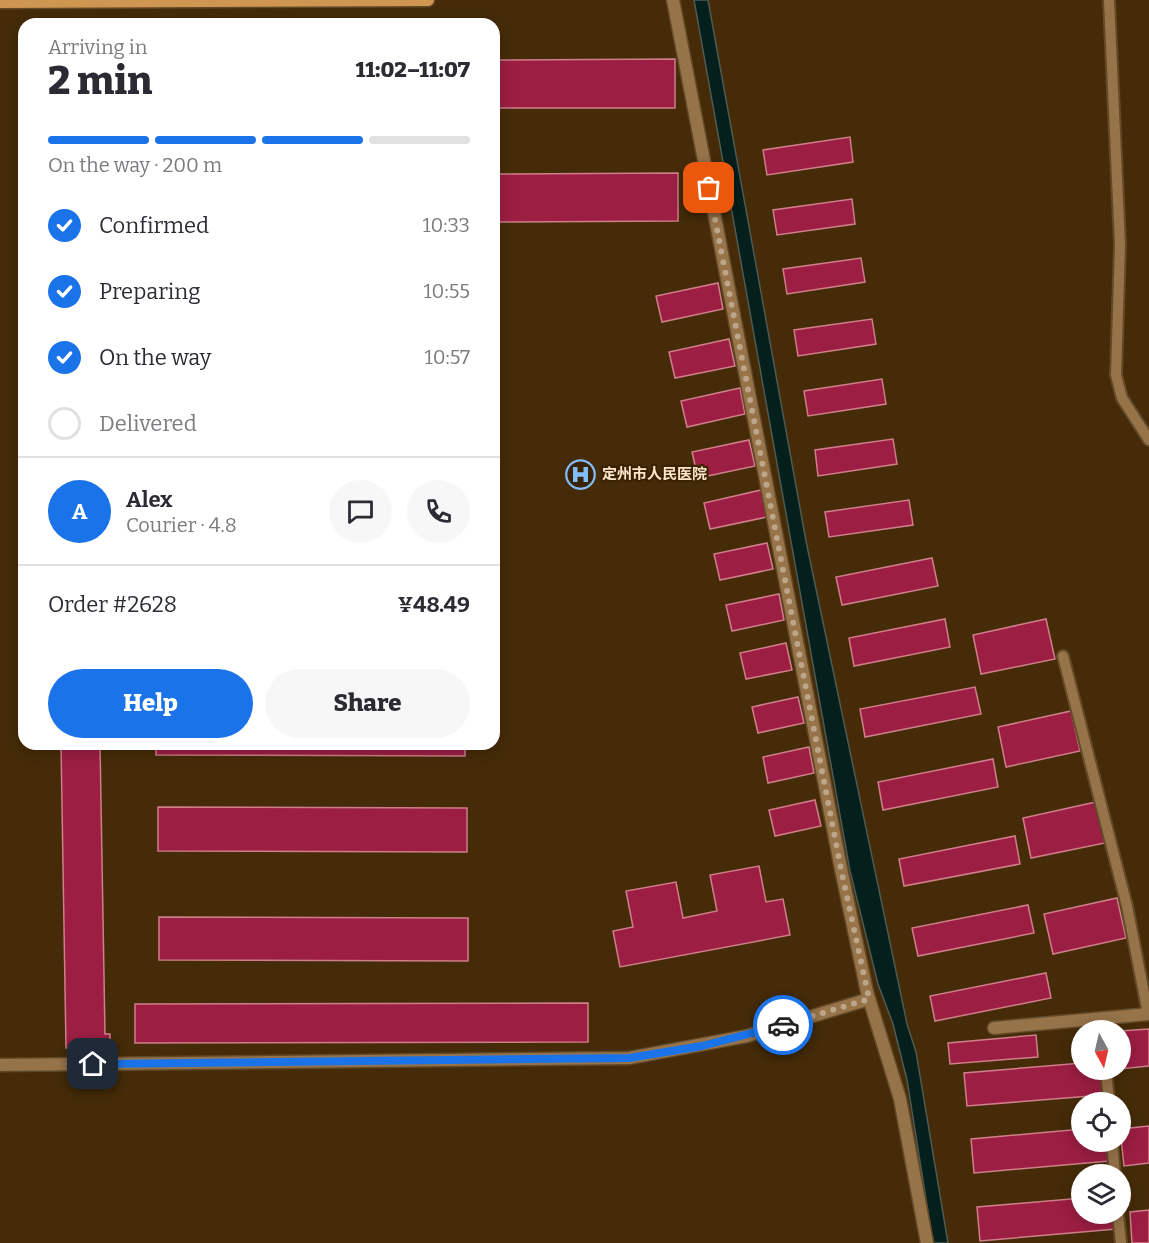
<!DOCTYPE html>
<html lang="en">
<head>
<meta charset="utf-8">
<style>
	body { margin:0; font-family:Bitter,"Noto Sans SC",serif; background:#f7f7f7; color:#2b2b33; height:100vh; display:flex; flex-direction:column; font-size:22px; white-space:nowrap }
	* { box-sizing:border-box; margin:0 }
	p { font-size:20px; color:#7c7c81 }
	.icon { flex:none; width:33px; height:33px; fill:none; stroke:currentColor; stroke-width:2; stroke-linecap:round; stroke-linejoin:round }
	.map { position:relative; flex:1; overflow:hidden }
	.details { position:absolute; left:18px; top:18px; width:482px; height:732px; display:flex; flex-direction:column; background:#fff; border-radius:18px; box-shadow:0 3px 15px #0003 }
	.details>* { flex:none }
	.needle { width:39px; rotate:172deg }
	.buttons { position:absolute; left:1071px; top:1020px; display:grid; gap:12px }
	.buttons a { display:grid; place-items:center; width:60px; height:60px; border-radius:50%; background:#fff; box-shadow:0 3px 15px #0003; font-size:30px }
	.pin { position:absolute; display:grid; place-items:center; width:51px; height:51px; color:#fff; margin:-26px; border-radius:12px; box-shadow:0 3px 9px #0006 }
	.courier { position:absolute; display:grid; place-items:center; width:60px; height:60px; margin:-30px; border:4px solid #1a73e8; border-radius:50%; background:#fff; color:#222; box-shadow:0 2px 8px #0007 }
	.overview em { font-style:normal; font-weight:800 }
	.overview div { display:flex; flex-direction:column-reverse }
	.overview { display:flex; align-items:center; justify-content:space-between; height:102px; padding:0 30px }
	h1 { font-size:39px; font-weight:800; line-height:45px }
	.bar { display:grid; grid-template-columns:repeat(4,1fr); gap:9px 6px; align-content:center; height:72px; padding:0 30px }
	.bar i { height:8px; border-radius:4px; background:#e1e1e2 }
	.bar .selected { background:#1a73e8 }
	.bar p { grid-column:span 4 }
	.line { display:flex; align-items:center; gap:15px; padding:0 30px; border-top:2px solid #e1e1e2 }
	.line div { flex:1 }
	.round { display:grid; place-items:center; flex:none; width:63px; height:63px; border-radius:32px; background:#f7f7f7 }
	ol { padding:0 30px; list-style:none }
	li { display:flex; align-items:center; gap:18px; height:66px }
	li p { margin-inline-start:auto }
	li .icon { padding:6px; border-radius:50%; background:#1a73e8; color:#fff; stroke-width:4 }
	li:last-child { color:#7c7c81 }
	li i { width:33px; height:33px; border:3px solid #e1e1e2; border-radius:50% }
	.cta { display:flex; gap:12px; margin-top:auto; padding:12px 30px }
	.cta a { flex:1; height:69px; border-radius:36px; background:#1a73e8; color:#fff; font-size:24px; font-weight:800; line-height:69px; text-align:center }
	.cta a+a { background:#f7f7f7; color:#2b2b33 }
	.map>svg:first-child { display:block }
	.water { fill:#051f1d; stroke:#4f5b52; stroke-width:1.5 }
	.building { fill:#9c1e43; stroke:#cf7e8a; stroke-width:1.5 }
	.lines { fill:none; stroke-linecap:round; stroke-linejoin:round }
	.lane-casing { stroke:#624928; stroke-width:14 }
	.street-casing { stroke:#624928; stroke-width:15 }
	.secondary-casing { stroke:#624928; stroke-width:15 }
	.lane { stroke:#967349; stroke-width:10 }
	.street { stroke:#967349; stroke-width:12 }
	.secondary { stroke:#cf9651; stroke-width:12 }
	.done { stroke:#bda589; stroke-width:6; stroke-dasharray:0 10.8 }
	.route { stroke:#1a73e8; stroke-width:8 }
	.labels { text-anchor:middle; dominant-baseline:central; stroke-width:4.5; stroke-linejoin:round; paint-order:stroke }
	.poi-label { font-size:15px; font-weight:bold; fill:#fde6ce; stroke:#3a2100; text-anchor:start }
</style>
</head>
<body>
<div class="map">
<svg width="1149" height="1243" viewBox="0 0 1149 1243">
	<rect width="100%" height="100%" fill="#452b08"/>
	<polygon class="water" points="694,0 708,0 806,541 907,1024 916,1052 948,1243 933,1243 907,1080 893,1024 878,984 850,871"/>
	<g class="building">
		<polygon points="675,59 675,108 494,108 494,60"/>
		<polygon points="850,137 853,162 767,175 763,150"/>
		<polygon points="678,173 678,221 494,222 494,174"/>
		<polygon points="852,199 855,224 777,235 773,210"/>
		<polygon points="861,258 865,282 787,294 783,269"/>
		<polygon points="718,283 723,309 662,322 656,296"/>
		<polygon points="872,319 876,344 798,356 794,330"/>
		<polygon points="729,339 735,366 675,378 669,352"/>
		<polygon points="882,379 886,404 808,416 804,391"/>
		<polygon points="740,388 745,414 687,427 681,401"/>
		<polygon points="893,439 897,464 818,476 815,450"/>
		<polygon points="749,440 755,466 698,478 692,452"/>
		<polygon points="761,490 767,517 710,529 704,503"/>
		<polygon points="909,500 913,525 829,537 825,512"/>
		<polygon points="767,543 773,569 720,580 714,554"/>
		<polygon points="932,558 938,586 842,605 836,577"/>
		<polygon points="779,594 784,620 732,631 726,605"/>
		<polygon points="945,619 950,647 854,666 849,638"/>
		<polygon points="1046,619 1055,659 981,674 973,635"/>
		<polygon points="786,643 792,670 746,679 740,653"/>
		<polygon points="975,687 981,714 865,737 860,709"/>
		<polygon points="798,697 804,723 758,733 752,707"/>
		<polygon points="1071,711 1080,751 1006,767 998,727"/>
		<polygon points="61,744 100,744 105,1034 110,1034 110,1047 66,1048"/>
		<polygon points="156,744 465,744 465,756 156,755"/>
		<polygon points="809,747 814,773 768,783 763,757"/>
		<polygon points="993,759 998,787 883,810 878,782"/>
		<polygon points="815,800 821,826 775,836 769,810"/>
		<polygon points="1096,802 1105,843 1031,858 1023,818"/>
		<polygon points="158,807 467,808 467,852 158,851"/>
		<polygon points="1015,836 1020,864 904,886 899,859"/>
		<polygon points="759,866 766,902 783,899 790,935 620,967 613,931 633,927 626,891 676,882 683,918 717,911 710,875"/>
		<polygon points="1117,898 1126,938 1053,954 1044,914"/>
		<polygon points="1028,905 1034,933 918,956 912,928"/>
		<polygon points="159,917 468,918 468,961 159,960"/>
		<polygon points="1046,973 1051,998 935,1021 930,996"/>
		<polygon points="588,1003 588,1042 135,1043 135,1004"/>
		<polygon points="1149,1029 1149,1066 1120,1069 1120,1031"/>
		<polygon points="1036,1035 1038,1057 950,1064 948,1043"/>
		<polygon points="1082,1063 1082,1070 1100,1070 1103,1095 967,1106 964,1073"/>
		<polygon points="1149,1126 1149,1163 1124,1166 1120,1129"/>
		<polygon points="1082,1129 1082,1142 1108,1142 1109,1161 974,1173 971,1139"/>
		<polygon points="1082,1198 1082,1214 1114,1214 1116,1229 980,1241 977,1207"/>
		<polygon points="1149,1210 1149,1243 1132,1243 1130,1212"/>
	</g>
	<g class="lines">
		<defs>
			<g id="lane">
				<polyline points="1109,0 1120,245 1116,375 1122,398 1149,440"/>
				<polyline points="1063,656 1127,906 1148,1014"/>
				<polyline points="1102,1018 1103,1030"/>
				<polyline points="1106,1070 1109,1102"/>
				<polyline points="1112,1142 1115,1174"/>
				<polyline points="1118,1214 1121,1243"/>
			</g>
			<g id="street">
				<polyline points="673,0 841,869 867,992 900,1099 927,1243"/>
				<polyline points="994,1028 1149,1014"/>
				<polyline points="0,1065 629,1058 747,1036 869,999"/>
			</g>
			<polyline id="secondary" points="0,2 428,0"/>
		</defs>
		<use href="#lane" class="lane-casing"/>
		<use href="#street" class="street-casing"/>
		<use href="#secondary" class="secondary-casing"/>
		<use href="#lane" class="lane"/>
		<use href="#street" class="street"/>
		<use href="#secondary" class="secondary"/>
	</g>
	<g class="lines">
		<polyline class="done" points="709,188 841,869 869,999 783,1025"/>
		<polyline class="route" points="93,1064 629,1058 702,1046 783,1025"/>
	</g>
	<defs>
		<symbol id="hospital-ring" viewBox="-11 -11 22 22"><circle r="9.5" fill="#3a2100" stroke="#81bdfa" stroke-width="1.5"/><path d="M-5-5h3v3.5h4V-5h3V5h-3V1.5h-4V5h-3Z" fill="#81bdfa"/></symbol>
	</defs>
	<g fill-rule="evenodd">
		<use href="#hospital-ring" x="564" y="458" width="33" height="33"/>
	</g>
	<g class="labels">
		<g class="poi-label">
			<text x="602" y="474">定州市人民医院</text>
		</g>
	</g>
</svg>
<div class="buttons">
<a><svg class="needle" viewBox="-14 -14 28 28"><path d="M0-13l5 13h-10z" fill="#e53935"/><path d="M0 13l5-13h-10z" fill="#7c7c81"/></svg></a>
<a><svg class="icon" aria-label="locate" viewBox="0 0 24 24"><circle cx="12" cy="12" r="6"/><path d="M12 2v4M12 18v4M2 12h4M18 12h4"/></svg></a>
<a><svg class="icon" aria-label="layers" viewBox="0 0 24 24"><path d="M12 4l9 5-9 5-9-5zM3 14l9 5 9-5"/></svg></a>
</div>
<div class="pin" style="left:709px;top:188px;background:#ea580c"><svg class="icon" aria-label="bag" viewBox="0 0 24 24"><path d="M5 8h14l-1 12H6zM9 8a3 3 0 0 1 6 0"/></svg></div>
<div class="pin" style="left:93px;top:1064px;background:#1f2937"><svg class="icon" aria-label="home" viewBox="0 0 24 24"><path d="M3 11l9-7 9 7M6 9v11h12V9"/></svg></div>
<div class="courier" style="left:783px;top:1025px"><svg class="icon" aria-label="car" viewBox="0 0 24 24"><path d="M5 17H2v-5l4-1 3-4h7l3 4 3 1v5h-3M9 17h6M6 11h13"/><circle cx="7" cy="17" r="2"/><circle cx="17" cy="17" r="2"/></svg></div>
<section class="details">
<div class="overview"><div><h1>2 min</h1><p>Arriving in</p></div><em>11:02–11:07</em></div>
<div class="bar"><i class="selected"></i><i class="selected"></i><i class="selected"></i><i></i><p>On the way · 200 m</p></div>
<ol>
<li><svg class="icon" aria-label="check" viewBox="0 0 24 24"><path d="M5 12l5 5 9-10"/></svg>Confirmed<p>10:33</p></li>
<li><svg class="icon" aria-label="check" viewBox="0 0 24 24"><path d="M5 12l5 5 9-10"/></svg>Preparing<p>10:55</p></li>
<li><svg class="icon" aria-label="check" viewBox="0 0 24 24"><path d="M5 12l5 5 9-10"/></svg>On the way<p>10:57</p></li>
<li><i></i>Delivered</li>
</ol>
<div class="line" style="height:108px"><b class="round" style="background:#1a73e8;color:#fff">A</b><div><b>Alex</b><p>Courier · 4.8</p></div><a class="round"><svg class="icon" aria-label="chat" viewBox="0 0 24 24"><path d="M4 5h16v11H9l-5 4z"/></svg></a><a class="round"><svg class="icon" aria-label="phone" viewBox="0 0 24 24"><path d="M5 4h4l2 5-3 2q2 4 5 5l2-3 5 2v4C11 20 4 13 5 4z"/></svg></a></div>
<div class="line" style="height:78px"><div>Order #2628</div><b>¥48.49</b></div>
<div class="cta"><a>Help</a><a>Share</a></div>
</section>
</div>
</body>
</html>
